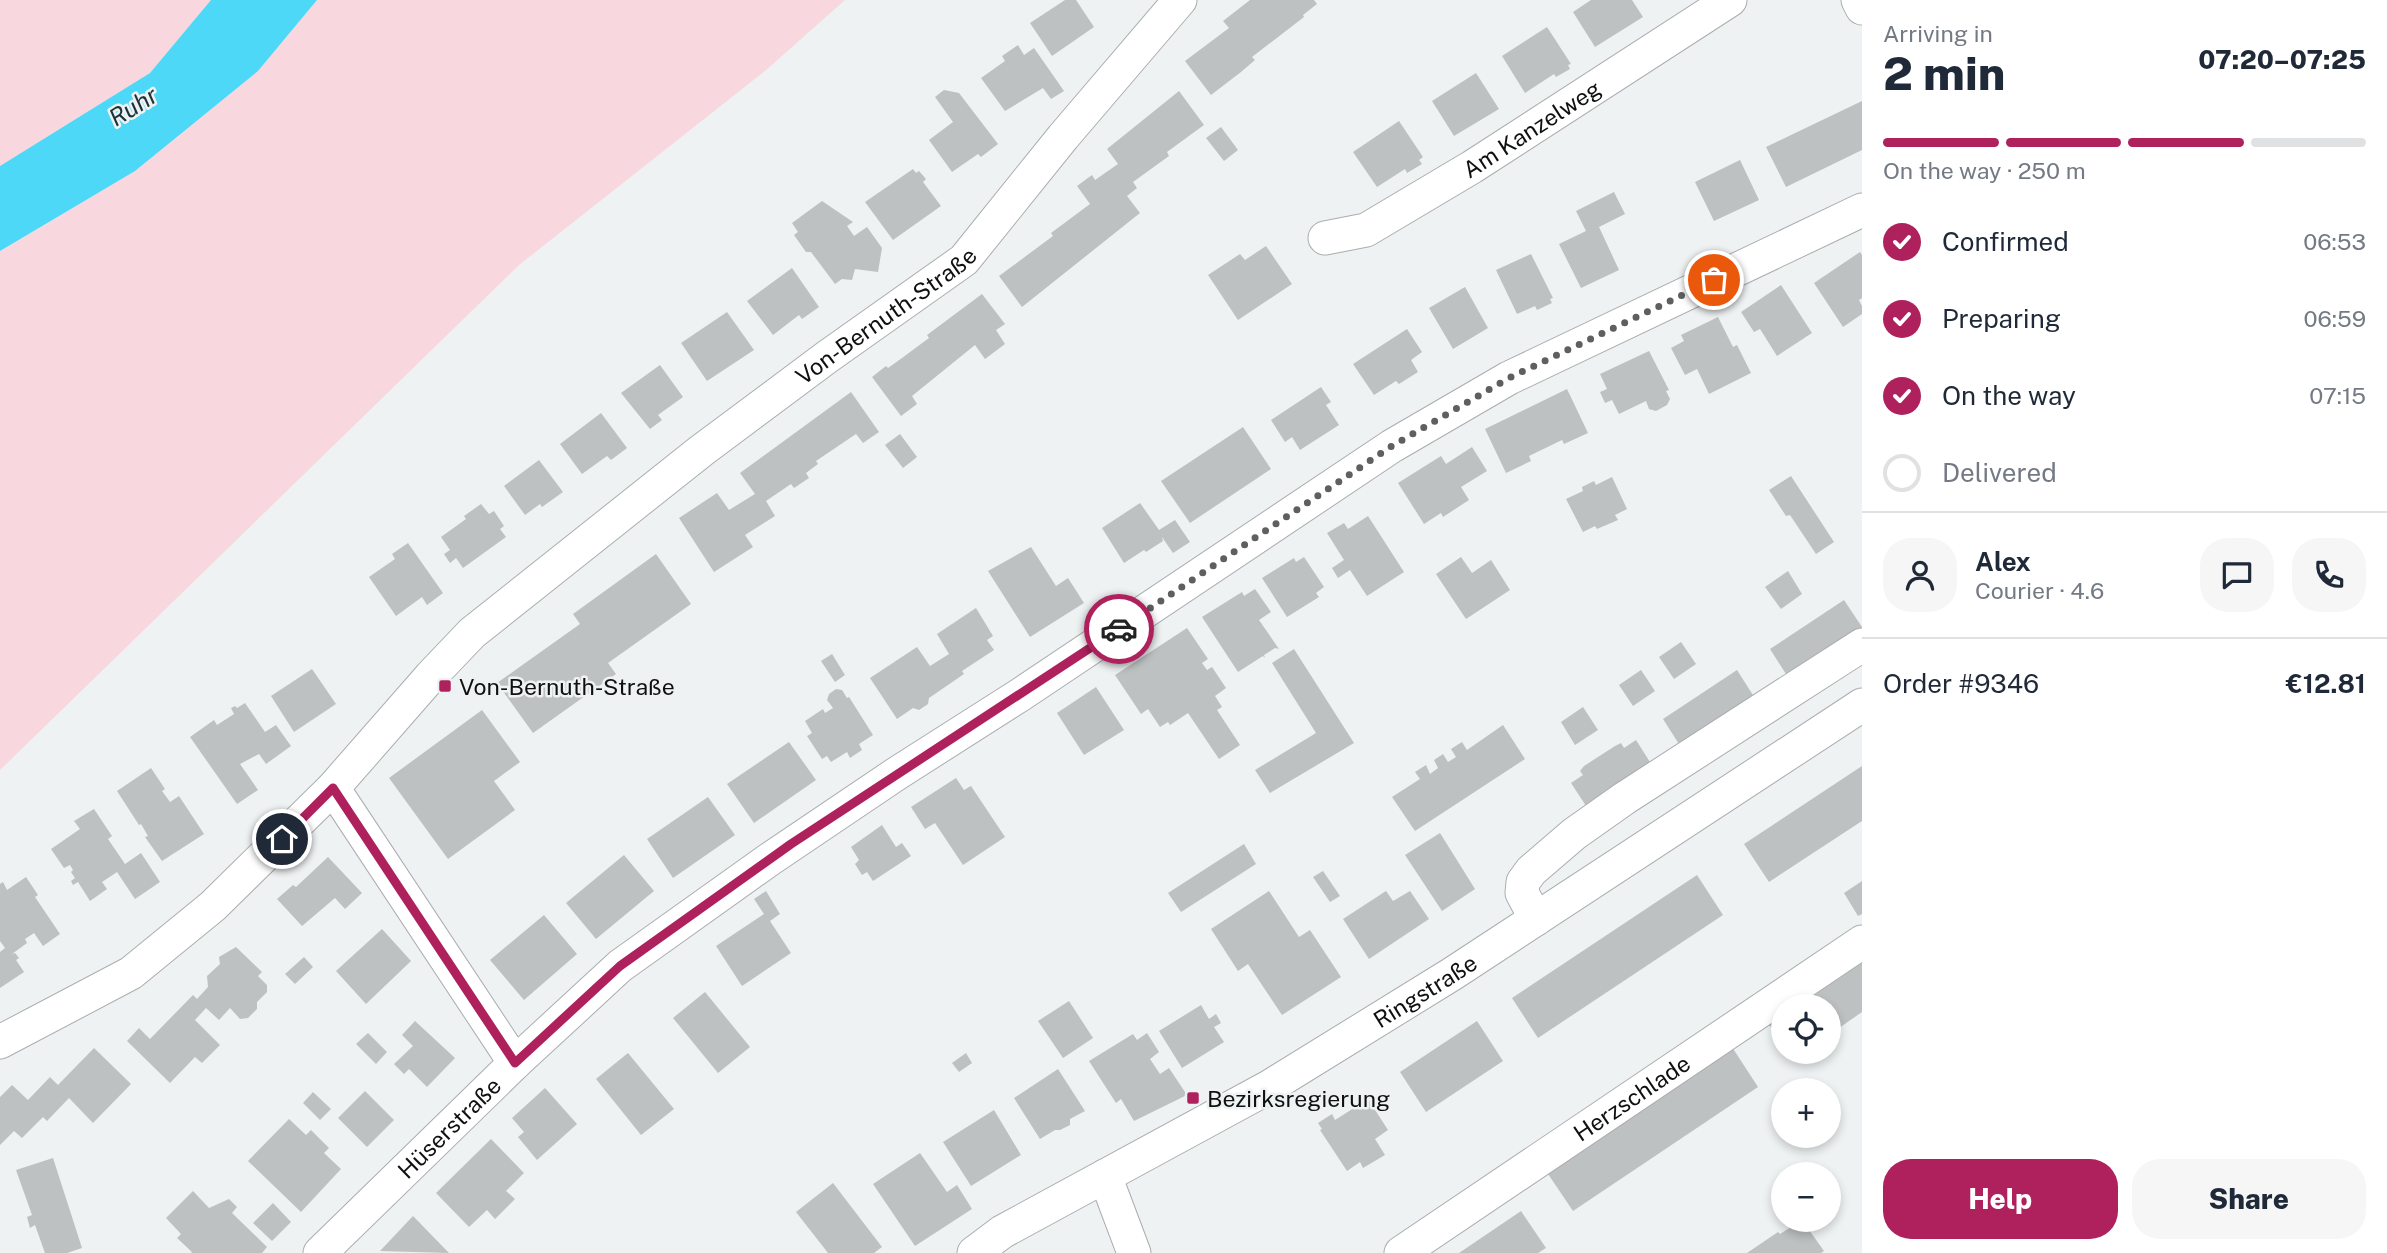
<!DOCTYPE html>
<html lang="en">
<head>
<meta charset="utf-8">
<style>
	body { margin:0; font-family:"Public Sans",sans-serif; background:#f6f6f7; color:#1f2937; height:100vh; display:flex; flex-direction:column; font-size:26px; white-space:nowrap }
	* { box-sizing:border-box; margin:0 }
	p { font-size:23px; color:#747a83 }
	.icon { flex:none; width:38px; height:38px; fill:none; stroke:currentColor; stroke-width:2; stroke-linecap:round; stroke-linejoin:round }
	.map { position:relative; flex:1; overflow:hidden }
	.sheet { display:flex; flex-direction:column; background:#fff; width:525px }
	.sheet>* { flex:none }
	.controls { position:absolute; left:1771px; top:994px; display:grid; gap:14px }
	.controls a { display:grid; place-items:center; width:70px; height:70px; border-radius:50%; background:#fff; box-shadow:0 4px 10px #0003; font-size:35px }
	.pin { position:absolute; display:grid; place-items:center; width:60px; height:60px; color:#fff; margin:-30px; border:4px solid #fff; border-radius:50%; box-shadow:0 2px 7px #0007 }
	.courier { position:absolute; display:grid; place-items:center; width:70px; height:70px; margin:-35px; border:5px solid #ae215d; border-radius:50%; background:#fff; color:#222; box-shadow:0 2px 9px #0007 }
	.overview em { font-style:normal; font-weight:800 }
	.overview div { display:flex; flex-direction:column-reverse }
	.overview { display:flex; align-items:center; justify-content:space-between; height:119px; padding:0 21px }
	h1 { font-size:46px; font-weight:800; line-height:52px }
	.bar { display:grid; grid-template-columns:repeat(4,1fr); gap:10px 7px; align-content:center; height:84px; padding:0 21px }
	.bar i { height:9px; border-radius:5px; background:#e0e1e3 }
	.bar .current { background:#ae215d }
	.bar p { grid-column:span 4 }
	.line { display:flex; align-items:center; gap:18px; padding:0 21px; border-top:2px solid #e0e1e3 }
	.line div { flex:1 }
	.round { display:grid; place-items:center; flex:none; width:74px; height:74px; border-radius:28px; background:#f6f6f7 }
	ol { padding:0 21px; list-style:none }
	li { display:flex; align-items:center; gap:21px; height:77px }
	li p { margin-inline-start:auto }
	li .icon { padding:7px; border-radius:50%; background:#ae215d; color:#fff; stroke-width:4 }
	li:last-child { color:#747a83 }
	li i { width:38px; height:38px; border:4px solid #e0e1e3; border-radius:50% }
	.action { display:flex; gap:14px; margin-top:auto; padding:14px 21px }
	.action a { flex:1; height:80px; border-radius:28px; background:#ae215d; color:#fff; font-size:28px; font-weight:800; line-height:80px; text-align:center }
	.action a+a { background:#f6f6f7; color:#1f2937 }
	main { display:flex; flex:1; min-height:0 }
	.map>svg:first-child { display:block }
	.green { fill:#f8d7df }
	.water { fill:#4cd8f6 }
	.building { fill:#bdc1c2 }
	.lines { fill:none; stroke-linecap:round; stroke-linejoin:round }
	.minor-casing { stroke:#aaadae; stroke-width:35 }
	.minor { stroke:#fff; stroke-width:33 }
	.done { stroke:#5d5f60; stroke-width:7; stroke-dasharray:0 12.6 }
	.route { stroke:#ae215d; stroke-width:9 }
	.poi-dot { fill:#ae215d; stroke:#eef2f3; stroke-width:2.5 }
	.labels { text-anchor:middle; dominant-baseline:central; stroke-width:5; stroke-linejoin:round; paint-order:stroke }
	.street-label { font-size:23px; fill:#0f1011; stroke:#eef2f3 }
	.poi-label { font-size:23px; fill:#0f1011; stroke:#eef2f3; text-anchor:start }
	.water-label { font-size:24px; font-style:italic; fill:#1b3238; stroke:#eef2f3 }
</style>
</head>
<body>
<main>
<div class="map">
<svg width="1862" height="1253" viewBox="0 0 1862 1253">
	<rect width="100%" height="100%" fill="#eef2f3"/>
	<g class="green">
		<polygon points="0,0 211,0 150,73 0,166"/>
		<polygon points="317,0 845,0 765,71 519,265 0,770 0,251 135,171 258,71"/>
	</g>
	<polygon class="water" points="211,0 317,0 258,71 135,171 0,251 0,166 150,73"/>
	<g class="building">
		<polygon points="1065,0 1076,0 1094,27 1052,56 1030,23"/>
		<polygon points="1250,0 1314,0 1317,4 1303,15 1304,17 1252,57 1255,60 1241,72 1211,95 1185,61 1229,28 1223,21"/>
		<polygon points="1591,0 1632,0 1643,17 1595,47 1573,12"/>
		<polygon points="1547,27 1571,64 1568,65 1570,69 1556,77 1554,74 1525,93 1502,56"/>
		<polygon points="1018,45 1024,55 1034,48 1064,91 1051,99 1043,88 1005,111 981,78 1005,61 1002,56"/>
		<polygon points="1476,73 1499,109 1454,136 1432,101"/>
		<polygon points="944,90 959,93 998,144 981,157 978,154 952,172 929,140 953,122 935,97"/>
		<polygon points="1179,91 1204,125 1167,152 1169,156 1133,182 1137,188 1127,196 1140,213 1022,307 999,276 1053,236 1051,233 1090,204 1077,186 1092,175 1095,180 1118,164 1107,149"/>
		<polygon points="1862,101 1862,150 1786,187 1766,147"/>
		<polygon points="1399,121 1423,157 1419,160 1422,164 1407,173 1405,169 1377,187 1353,152"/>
		<polygon points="1221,127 1238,150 1224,161 1206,138"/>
		<polygon points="1740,160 1759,200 1714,221 1695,182"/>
		<polygon points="913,169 916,173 919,171 926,179 923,182 941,206 893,240 865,202"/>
		<polygon points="1614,192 1625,214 1599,227 1619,270 1581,288 1559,244 1586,231 1576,211"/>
		<polygon points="822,201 853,222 847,226 854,236 867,227 882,248 878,272 855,269 852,280 842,279 835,284 811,252 806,252 794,235 798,232 792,223"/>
		<polygon points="1266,246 1292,284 1238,320 1208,275 1240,254 1245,260"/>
		<polygon points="1860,252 1862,255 1862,298 1859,300 1862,306 1862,314 1843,327 1814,283"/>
		<polygon points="1531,254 1553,298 1550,299 1552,303 1537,310 1535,306 1517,314 1496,270"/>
		<polygon points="792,268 819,307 802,319 799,315 773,335 747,301"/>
		<polygon points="1781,285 1812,333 1777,356 1760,329 1754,332 1741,312"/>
		<polygon points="1465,287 1488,328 1453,349 1429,308"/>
		<polygon points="982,294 1005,324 996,330 1005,344 985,359 975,345 912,396 917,404 901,416 872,377 886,366 888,368 902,358 929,338 927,335"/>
		<polygon points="727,312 754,350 707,381 681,343"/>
		<polygon points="1718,317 1733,347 1737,345 1751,373 1709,394 1697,369 1685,375 1671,348 1684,341 1681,335"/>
		<polygon points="1407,329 1422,352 1411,360 1418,372 1399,384 1396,381 1374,395 1353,364"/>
		<polygon points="1649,351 1669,390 1666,391 1670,399 1667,405 1656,411 1649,409 1646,401 1619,414 1612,400 1605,403 1600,392 1607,389 1600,374"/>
		<polygon points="660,365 683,397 658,415 662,420 650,429 621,393"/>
		<polygon points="1321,387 1331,402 1326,405 1339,425 1300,450 1292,437 1285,442 1271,420"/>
		<polygon points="1567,389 1588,433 1564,444 1562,440 1529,456 1531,461 1506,473 1485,429"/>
		<polygon points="851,392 879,432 863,443 856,434 816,461 818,464 806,473 809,478 794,488 791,484 766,501 775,516 745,535 753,547 714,572 679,518 717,493 729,510 755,494 740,473"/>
		<polygon points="601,413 627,448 611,460 607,456 582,474 560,444"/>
		<polygon points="1243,427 1271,469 1190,523 1161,481"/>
		<polygon points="900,434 917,457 903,468 885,445"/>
		<polygon points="1472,447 1487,471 1461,487 1469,500 1443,517 1441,513 1424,524 1398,483 1441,456 1446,464"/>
		<polygon points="539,460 563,492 542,507 540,504 525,515 504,486"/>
		<polygon points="1791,476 1834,542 1816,554 1790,515 1786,516 1769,490"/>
		<polygon points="1612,477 1627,509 1615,515 1618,520 1597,529 1595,526 1583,532 1566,499 1583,491 1582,487 1594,481 1596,485"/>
		<polygon points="1140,503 1159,530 1175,520 1190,542 1173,553 1162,537 1163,541 1146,552 1144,550 1124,563 1102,528"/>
		<polygon points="481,504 489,514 494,511 504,526 500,529 506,537 463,568 456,558 450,563 444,554 450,550 441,537 466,519 464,516"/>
		<polygon points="1368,516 1404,572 1367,596 1350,570 1338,578 1332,568 1344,560 1327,533 1344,523 1348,529"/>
		<polygon points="408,543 443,593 427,605 422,597 396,616 369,577 395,559 392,554"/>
		<polygon points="1031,547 1056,586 1068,578 1084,603 1030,637 988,571"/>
		<polygon points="656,554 691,604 608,663 616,674 533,733 497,683 580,624 573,614"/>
		<polygon points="1304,557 1324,587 1316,593 1319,597 1287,617 1262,578 1294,558 1296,562"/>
		<polygon points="1461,557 1472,573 1491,560 1510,590 1466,619 1436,574"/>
		<polygon points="1788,571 1802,594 1781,609 1765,587"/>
		<polygon points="1255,589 1271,612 1259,620 1279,649 1275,648 1264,655 1265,658 1263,656 1238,672 1202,617 1242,592 1244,596"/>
		<polygon points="1844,600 1862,627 1862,634 1791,682 1770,649"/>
		<polygon points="976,608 993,636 987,640 994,650 962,671 964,674 929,698 928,704 919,710 913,708 897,719 870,678 917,647 930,666 949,654 937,634"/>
		<polygon points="1187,628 1208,659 1202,663 1207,670 1212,667 1226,688 1215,696 1222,707 1217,710 1240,745 1219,759 1188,713 1170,725 1168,722 1160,727 1148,709 1141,714 1115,675"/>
		<polygon points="1681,642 1696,664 1674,679 1659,657"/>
		<polygon points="1294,649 1354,743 1270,793 1255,770 1316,733 1272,663"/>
		<polygon points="832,654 845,675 835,682 821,661"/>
		<polygon points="312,669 336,704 294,732 271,696"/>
		<polygon points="1641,670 1655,691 1633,706 1619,685"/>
		<polygon points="1737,670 1758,703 1684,752 1663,719"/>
		<polygon points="1096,687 1124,730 1084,755 1057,713"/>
		<polygon points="836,689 842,690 847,698 849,697 873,735 859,744 862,750 850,758 847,752 831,762 827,756 822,759 807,736 812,733 805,721 823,709 825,713 833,708 827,700 829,694"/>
		<polygon points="245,703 265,732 276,725 291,746 266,764 259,754 240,764 258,790 237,804 190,737 214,720 217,725 234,714 231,708 235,706 237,708"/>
		<polygon points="1583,707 1598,730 1575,745 1561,722"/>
		<polygon points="482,710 520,762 494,781 515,810 448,859 389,778"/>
		<polygon points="1503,725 1525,759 1415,831 1392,797 1420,779 1415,772 1426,765 1430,774 1438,768 1434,760 1443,754 1448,762 1456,757 1451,749 1462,742 1467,750"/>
		<polygon points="1636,740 1655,770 1590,812 1571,783 1583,775 1580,771 1584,766 1615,746 1621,743 1624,748"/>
		<polygon points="789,742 816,780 754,823 727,784"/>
		<polygon points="1862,766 1862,821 1769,882 1744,844"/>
		<polygon points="151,768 165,789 162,791 170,802 179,796 204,834 162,861 145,837 148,836 141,824 139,825 117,791"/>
		<polygon points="956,778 964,790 971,786 1005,837 963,865 935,823 925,829 911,807"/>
		<polygon points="708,797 735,835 673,878 647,839"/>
		<polygon points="94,809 112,836 108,839 125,864 141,853 160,882 135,899 117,872 102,882 107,889 90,901 78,882 73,885 71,881 75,878 71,872 73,870 70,865 64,868 51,849 80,829 74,821"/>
		<polygon points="882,825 896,847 902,843 911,856 873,881 867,872 862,875 855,864 859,860 851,847"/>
		<polygon points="1440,833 1475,889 1442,911 1405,855"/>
		<polygon points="1244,844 1256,864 1181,912 1168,893"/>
		<polygon points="624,855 654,891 596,939 566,903"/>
		<polygon points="328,857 362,893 345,909 335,898 302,926 277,899 293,885 296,887"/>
		<polygon points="1323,871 1340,896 1330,902 1313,877"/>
		<polygon points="1697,875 1723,915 1538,1038 1512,998"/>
		<polygon points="26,877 38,895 35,897 60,934 43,946 34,933 25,939 27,943 12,954 15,953 19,958 16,960 24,972 0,988 0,952 5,948 0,941 0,884 3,882 7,890"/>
		<polygon points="1862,881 1862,914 1858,916 1844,893"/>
		<polygon points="766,891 780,914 770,921 791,953 742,986 716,946 764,914 754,899"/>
		<polygon points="1269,891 1299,937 1310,930 1341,977 1282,1015 1248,964 1238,971 1211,929"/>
		<polygon points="1386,891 1393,901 1410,891 1429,919 1369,959 1343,919"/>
		<polygon points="544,915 577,954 524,1000 490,960"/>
		<polygon points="382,929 411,961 366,1004 336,971"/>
		<polygon points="236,947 262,972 258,976 267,985 267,992 257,1002 257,1009 248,1018 240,1019 230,1008 219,1020 206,1008 195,1020 220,1045 202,1063 195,1057 170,1083 127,1041 139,1028 150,1039 193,995 197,999 208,987 207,976 220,964 219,957"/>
		<polygon points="304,957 313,967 295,984 285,974"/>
		<polygon points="1862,960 1862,1012 1829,1035 1829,1006 1793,1006"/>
		<polygon points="705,992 750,1047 718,1073 673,1018"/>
		<polygon points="1069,1001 1093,1038 1063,1058 1038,1021"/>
		<polygon points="1201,1005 1209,1019 1216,1014 1221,1023 1214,1027 1224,1042 1182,1068 1159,1031"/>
		<polygon points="1783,1013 1783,1046 1768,1023"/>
		<polygon points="415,1021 455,1058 427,1087 409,1069 404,1074 394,1064 413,1046 402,1035"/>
		<polygon points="1477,1021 1503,1061 1426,1112 1400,1072"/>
		<polygon points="368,1033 387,1052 376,1064 356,1044"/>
		<polygon points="1147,1033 1159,1052 1150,1059 1160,1074 1169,1068 1187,1095 1134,1121 1121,1099 1116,1103 1089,1061 1133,1034 1137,1040"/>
		<polygon points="1732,1047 1758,1087 1573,1211 1546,1171"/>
		<polygon points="94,1048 131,1084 93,1123 69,1098 47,1121 43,1117 22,1138 14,1131 0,1145 0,1097 12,1085 28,1100 50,1077 58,1085"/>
		<polygon points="628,1053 674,1109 641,1135 596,1079"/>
		<polygon points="966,1053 972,1063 959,1072 952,1063"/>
		<polygon points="1058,1069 1085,1111 1070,1119 1070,1125 1060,1130 1055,1130 1040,1139 1014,1098"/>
		<polygon points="545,1088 577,1124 537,1160 518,1137 524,1132 512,1118"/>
		<polygon points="365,1091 394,1120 367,1147 338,1118"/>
		<polygon points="313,1092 331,1109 320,1120 303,1103"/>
		<polygon points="1368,1099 1388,1130 1375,1139 1385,1155 1363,1168 1360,1162 1347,1171 1320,1130 1322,1129 1318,1123 1332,1114 1335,1120"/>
		<polygon points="994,1110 1021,1155 971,1186 943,1142"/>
		<polygon points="289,1119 306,1135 311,1130 329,1148 324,1153 341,1169 301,1212 248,1161"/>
		<polygon points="491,1139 524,1173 506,1191 515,1199 495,1219 487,1210 469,1227 436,1193"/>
		<polygon points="920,1153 947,1192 957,1185 972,1209 915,1246 873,1184"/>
		<polygon points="53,1158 82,1248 67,1253 45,1253 35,1225 30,1228 27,1217 32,1215 16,1170"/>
		<polygon points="833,1183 882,1247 874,1253 828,1253 796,1212"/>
		<polygon points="193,1191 209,1208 229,1199 237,1207 232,1213 267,1247 262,1253 191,1253 192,1252 177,1238 181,1234 166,1218"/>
		<polygon points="273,1203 291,1222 272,1241 253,1223"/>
		<polygon points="1521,1211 1546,1248 1538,1253 1459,1253"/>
		<polygon points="413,1216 449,1253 380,1251"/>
		<polygon points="1802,1220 1824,1251 1821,1253 1747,1253 1778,1232 1780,1234"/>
	</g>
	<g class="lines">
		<defs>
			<g id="minor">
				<polyline points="1858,0 1862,8"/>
				<path id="s1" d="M 1325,238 L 1366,230 L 1472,167 L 1730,0"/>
				<polyline points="333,788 515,1063"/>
				<polyline points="1536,919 1522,893 1523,882 1531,871 1574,834 1625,798 1862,645"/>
				<path id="s2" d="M 0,1042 L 131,973 L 213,906 L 333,788 L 431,676 L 472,633 L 701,451 L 827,357 L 964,260 L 1063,137 L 1180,0"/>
				<polyline points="1105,1176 1134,1253"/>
				<path id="s3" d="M 320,1253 L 515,1063 L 620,966 L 770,859 L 896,774 L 1020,695 L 1392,446 L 1509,378 L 1862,210"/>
				<path id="s4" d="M 974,1253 L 1002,1232 L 1269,1087 L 1452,974 L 1862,705"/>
				<path id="s5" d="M 1401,1253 L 1862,942"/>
			</g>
		</defs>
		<use href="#minor" class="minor-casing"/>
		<use href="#minor" class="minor"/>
	</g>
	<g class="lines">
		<polyline class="done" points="1119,629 1392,446 1509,378 1714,280"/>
		<polyline class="route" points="282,839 333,788 515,1063 620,966 791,844 1119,629"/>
	</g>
	<g class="poi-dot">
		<rect x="438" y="679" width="14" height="14" rx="3.5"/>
		<rect x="1186" y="1091" width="14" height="14" rx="3.5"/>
	</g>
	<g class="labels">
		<g class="street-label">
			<text stroke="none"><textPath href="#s1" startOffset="236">Am Kanzelweg</textPath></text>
			<text stroke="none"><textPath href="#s2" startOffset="1152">Von-Bernuth-Straße</textPath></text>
			<text stroke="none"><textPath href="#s4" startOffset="522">Ringstraße</textPath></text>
			<text stroke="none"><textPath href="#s5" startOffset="278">Herzschlade</textPath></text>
			<text stroke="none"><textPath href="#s3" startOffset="180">Hüserstraße</textPath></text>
		</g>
		<g class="poi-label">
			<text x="459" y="686">Von-Bernuth-Straße</text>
			<text x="1207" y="1098">Bezirksregierung</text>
		</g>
		<g class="water-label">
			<text transform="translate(133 106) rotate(-32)">Ruhr</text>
		</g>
	</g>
</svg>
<div class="controls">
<a><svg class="icon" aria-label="locate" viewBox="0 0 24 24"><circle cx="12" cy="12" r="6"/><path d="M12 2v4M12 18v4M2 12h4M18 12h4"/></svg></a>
<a>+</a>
<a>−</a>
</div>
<div class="pin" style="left:1714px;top:280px;background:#ea580c"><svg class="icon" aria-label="bag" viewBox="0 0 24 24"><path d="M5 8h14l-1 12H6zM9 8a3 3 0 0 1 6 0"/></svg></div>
<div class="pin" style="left:282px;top:839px;background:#1f2937"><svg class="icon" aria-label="home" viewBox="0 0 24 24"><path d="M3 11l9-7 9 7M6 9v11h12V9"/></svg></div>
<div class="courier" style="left:1119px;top:629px"><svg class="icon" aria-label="car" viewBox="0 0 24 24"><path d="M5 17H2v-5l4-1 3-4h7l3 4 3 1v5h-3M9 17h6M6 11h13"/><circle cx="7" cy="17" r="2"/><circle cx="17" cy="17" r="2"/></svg></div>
</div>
<section class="sheet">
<div class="overview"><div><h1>2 min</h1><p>Arriving in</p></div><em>07:20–07:25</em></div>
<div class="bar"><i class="current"></i><i class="current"></i><i class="current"></i><i></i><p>On the way · 250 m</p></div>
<ol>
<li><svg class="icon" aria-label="check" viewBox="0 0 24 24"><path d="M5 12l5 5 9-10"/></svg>Confirmed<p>06:53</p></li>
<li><svg class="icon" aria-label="check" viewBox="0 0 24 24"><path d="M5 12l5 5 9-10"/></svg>Preparing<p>06:59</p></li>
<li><svg class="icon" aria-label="check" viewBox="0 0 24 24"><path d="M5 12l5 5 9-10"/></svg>On the way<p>07:15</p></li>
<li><i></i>Delivered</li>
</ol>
<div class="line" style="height:126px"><a class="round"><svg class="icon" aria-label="person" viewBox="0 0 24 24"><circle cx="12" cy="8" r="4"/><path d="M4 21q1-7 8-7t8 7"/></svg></a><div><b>Alex</b><p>Courier · 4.6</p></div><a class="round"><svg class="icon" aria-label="chat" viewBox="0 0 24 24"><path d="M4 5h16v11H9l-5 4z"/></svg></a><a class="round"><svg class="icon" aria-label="phone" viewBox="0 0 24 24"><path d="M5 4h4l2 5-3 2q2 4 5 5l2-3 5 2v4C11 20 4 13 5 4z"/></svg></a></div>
<div class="line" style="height:91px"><div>Order #9346</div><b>€12.81</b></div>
<div class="action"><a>Help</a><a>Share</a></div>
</section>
</main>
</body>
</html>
